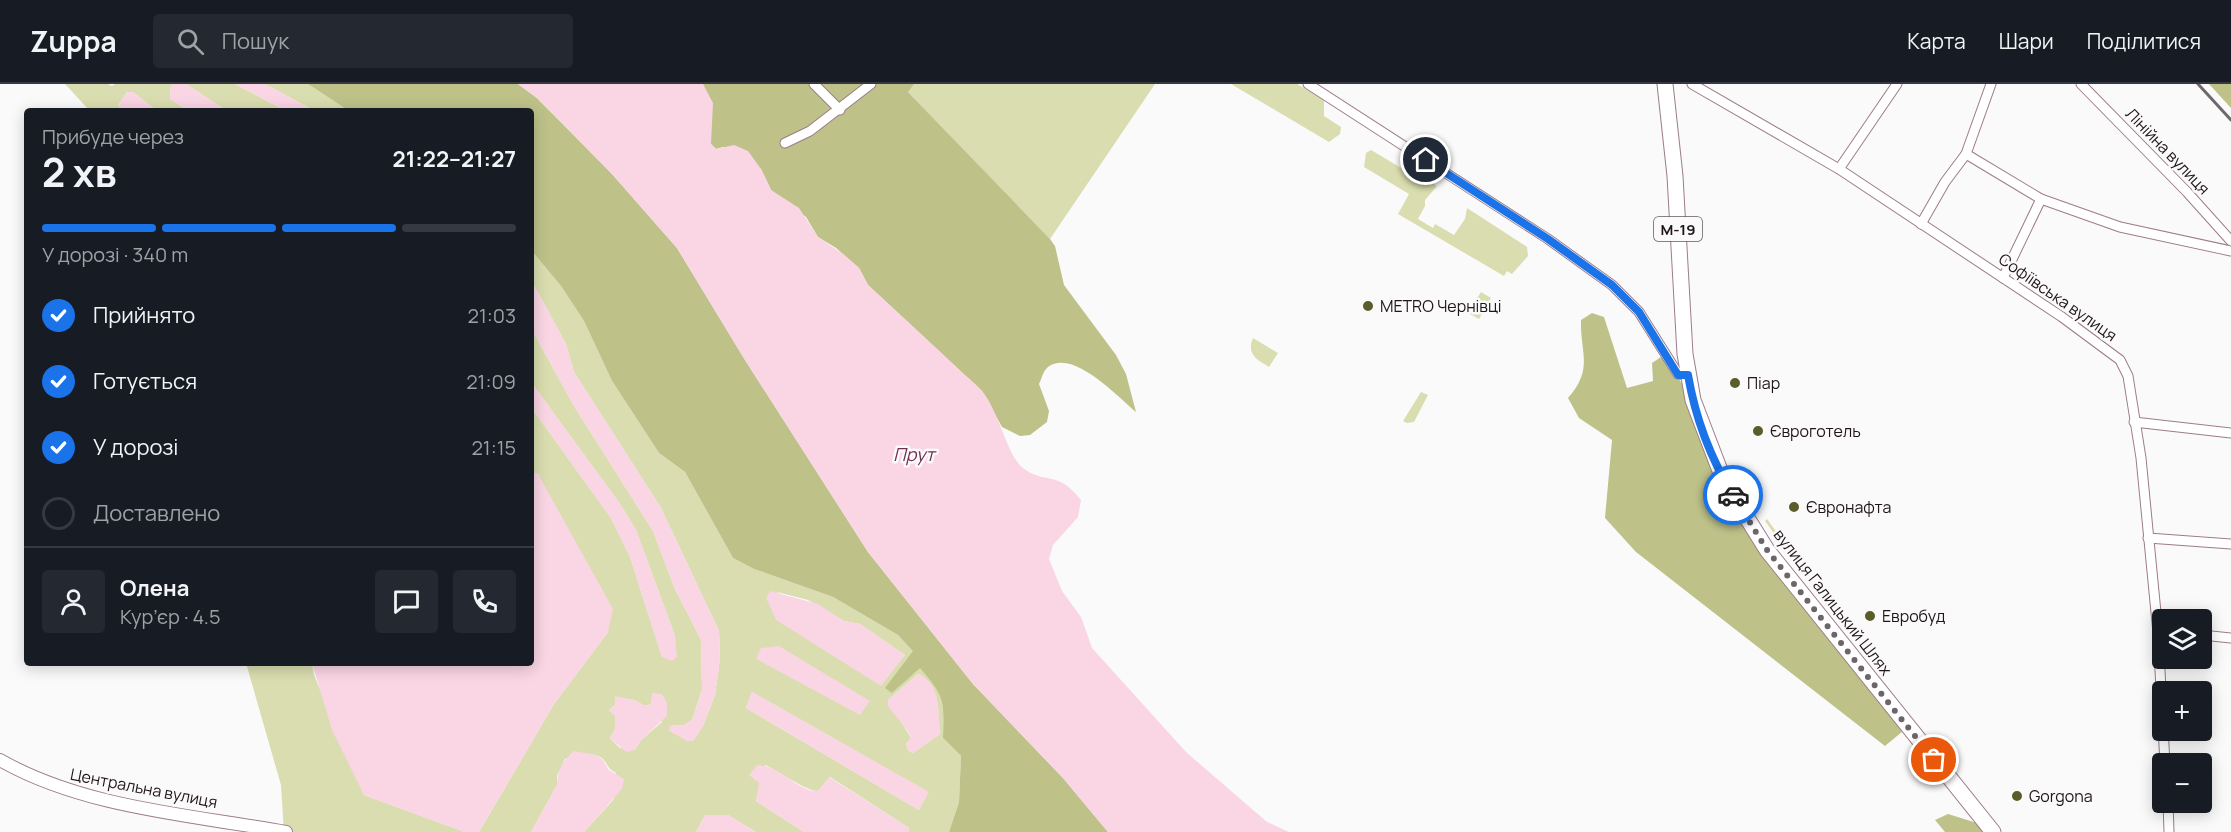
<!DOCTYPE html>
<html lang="uk">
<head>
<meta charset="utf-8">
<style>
	body { margin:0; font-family:Manrope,sans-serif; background:#242831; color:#f1f3f6; height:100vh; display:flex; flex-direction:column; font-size:22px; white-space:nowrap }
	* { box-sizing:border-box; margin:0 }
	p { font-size:20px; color:#9ea1a6 }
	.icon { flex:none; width:33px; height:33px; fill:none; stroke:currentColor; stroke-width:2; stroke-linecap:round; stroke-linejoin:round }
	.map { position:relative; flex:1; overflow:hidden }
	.side { position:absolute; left:24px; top:24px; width:510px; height:558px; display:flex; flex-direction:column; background:#171b24; border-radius:6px; box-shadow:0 3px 15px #0003 }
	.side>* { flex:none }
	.controls { position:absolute; left:2152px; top:525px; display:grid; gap:12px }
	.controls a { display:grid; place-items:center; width:60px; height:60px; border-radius:6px; background:#171b24; box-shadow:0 3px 15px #0003; font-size:30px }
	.pin { position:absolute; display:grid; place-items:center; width:51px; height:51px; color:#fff; margin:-26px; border:3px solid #fff; border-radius:50%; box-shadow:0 2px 6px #0007 }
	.courier { position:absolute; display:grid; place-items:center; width:60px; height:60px; margin:-30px; border:4px solid #1a73e8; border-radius:50%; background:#fff; color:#222; box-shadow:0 2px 8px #0007 }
	.head em { font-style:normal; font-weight:700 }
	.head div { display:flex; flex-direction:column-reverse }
	.head { display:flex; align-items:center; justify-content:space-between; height:102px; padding:0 18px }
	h1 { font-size:39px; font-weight:700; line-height:45px }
	.bar { display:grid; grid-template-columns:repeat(4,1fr); gap:9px 6px; align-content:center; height:72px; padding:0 18px }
	.bar i { height:8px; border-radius:4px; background:#363941 }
	.bar .selected { background:#1a73e8 }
	.bar p { grid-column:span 4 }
	.line { display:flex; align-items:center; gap:15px; padding:0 18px; border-top:2px solid #363941 }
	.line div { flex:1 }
	.round { display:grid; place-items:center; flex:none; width:63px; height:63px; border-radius:6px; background:#242831 }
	ol { padding:0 18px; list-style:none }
	li { display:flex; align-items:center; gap:18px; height:66px }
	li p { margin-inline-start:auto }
	li .icon { padding:6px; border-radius:50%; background:#1a73e8; color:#fff; stroke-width:4 }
	li:last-child { color:#9ea1a6 }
	li i { width:33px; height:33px; border:3px solid #363941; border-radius:50% }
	header { display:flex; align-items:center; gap:36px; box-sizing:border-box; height:84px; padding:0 30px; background:#171b24; border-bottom:2px solid #363941 }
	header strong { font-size:28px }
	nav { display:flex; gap:33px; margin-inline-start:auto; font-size:21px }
	.search { width:420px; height:54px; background:#242831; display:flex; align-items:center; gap:15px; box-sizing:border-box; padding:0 21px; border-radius:6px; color:#9ea1a6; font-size:22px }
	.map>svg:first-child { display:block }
	.green { fill:#d9ddaf; fill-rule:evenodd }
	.forest { fill:#bec289 }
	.water { fill:#fad5e4 }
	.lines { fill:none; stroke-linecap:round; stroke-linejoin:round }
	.minor-casing { stroke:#9d7c89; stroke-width:11 }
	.secondary-casing { stroke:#9d7c89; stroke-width:14 }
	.trunk-casing { stroke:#9d7c89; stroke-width:17 }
	.minor { stroke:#fff; stroke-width:9 }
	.secondary { stroke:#fff; stroke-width:12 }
	.trunk { stroke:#fff; stroke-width:15 }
	.rail { stroke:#70696c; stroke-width:3 }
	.done { stroke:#6d6568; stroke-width:6; stroke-dasharray:0 10.8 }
	.route { stroke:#1a73e8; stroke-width:8 }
	.poi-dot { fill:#5a5d2a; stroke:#fafafa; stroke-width:2 }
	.labels { text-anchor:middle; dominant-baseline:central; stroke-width:5; stroke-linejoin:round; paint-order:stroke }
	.shield { fill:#fafafa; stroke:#625a5d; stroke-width:1.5 }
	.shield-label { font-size:15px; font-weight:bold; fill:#21151a }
	.street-label { font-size:16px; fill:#21151a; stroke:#fafafa }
	.poi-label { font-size:16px; fill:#21151a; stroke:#fafafa; text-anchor:start }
	.water-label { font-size:18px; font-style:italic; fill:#732d50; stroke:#fafafa }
</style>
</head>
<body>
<header>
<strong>Zuppa</strong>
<div class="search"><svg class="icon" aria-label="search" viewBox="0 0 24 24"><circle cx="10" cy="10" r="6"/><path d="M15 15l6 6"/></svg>Пошук</div>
<nav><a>Карта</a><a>Шари</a><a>Поділитися</a></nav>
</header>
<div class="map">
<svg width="2231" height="748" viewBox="0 0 2231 748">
	<rect width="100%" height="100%" fill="#fafafa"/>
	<g class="green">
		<polygon points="65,0 108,0 112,2 115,0 171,0 170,15 189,27 157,27 133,8 127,8 118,21 122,27 90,27"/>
		<polygon points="186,0 235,0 286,27 227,27"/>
		<polygon points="265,0 308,0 349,27 315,27"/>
		<polygon points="914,0 1155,0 1050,155 907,7"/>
		<polygon points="1231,0 1297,0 1324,16 1324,32 1341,43 1340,50 1329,58"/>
		<polygon points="1371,66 1418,94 1424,93 1437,102 1425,116 1425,122 1418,135 1433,144 1435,140 1454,151 1465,135 1467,124 1527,163 1528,172 1512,190 1507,187 1504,192 1398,130 1409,110 1364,83 1366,69"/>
		<path d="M 531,166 L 561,202 L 584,237 L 612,297 L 659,369 L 685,388 L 733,474 L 754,485 L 833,513 L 898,551 L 914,567 L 892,609 L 920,583 C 945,612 944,616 943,654 L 961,672 L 959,718 L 949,748 L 909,748 L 909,744 L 830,693 L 818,707 C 805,707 779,687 765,681 L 756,717 L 804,748 L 756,748 L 728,731 L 705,731 L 696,748 L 584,748 L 614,715 L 616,689 C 608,685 608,681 603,675 C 593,666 576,672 565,675 L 557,692 L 557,701 L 531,748 L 479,748 L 554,620 L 608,548 L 543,400 L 538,390 L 531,388 L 531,323 L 611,434 L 630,473 L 662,573 L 675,552 L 636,446 L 620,420 L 531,298 L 531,244 L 574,322 L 653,447 L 675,505 L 701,556 L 702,606 L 692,636 L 684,641 L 670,642 L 693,657 L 703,642 L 715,611 L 720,574 L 719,547 L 661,424 L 574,288 L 566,260 L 531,196 ZM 777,508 L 808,516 L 844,537 L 860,540 L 905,571 L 880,601 ZM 918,590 C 941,599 938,631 940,650 L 913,669 L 908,666 L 906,660 L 911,654 L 888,616 ZM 752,608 L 928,708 L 919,726 L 746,624 ZM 615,613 L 634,616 L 645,622 L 651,620 L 651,615 L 662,638 L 641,656 L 635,666 L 620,664 L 610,654 L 615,645 L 615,631 L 609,626 L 615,621 Z"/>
		<polygon points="1481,208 1491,214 1479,235 1468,229"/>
		<path d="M 1253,254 L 1278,269 L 1269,283 C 1257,276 1246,270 1253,254 Z"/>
		<polygon points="1421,308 1428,311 1414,338 1407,339 1403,337"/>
		<polygon points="1738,390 1755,417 1756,421 1754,422 1735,394"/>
		<polygon points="1767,435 1780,453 1787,453 1792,462 1792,475 1765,437"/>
		<polygon points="246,579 312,579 314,591 364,711 465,748 284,748 281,701"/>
	</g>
	<g class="forest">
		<path d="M 308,0 L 518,0 L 537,14 L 612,90 L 677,164 L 745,276 L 868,468 L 973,600 L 1063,694 L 1108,748 L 949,748 L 959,718 L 961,672 L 943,654 C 944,616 945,613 920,584 L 892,609 L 885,604 L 913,567 L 898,551 L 833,513 L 754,485 L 733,474 L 685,388 L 659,369 L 612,297 L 584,237 L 561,202 L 531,166 L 531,27 L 349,27 Z"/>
		<path d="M 703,0 L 914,0 L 908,8 L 1050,155 L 1055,162 L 1064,201 L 1116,271 L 1126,290 L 1136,328 C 1118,313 1073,264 1048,283 C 1043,287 1042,294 1039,300 L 1049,327 L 1047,338 L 1030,351 L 1020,352 L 1002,343 L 982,307 L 868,201 L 859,184 L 836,164 L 818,153 L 806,133 L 771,106 L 761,85 L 723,63 L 716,65 L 711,60 Z"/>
		<polygon points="2209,0 2231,0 2231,24"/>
		<path d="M 1592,229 L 1604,233 L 1627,304 L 1653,297 L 1652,279 L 1664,271 L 1692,316 L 1721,400 L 1903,647 L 1885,662 L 1636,468 L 1605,434 L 1612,356 L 1579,334 L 1568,314 C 1594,284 1580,270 1581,236 Z"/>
		<polygon points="1948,730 1977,739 1984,748 1945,748 1935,736"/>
	</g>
	<g class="water">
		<polygon points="171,0 186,0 227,27 189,27 170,15"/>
		<polygon points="235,0 265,0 315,27 286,27"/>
		<path d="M 518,0 L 703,0 L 713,19 L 711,60 L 716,65 L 734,61 L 748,67 L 761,85 L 771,106 L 799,124 L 818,153 L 843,170 L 859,184 L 868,201 C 897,228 927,255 955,282 C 964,291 974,298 982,307 C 999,327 1007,372 1023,384 C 1044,401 1057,385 1081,416 L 1078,433 L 1053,461 L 1049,475 L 1062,507 L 1081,533 L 1092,564 L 1186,668 L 1267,738 L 1289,748 L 1108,748 L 1063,694 L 973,600 L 868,468 L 745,276 L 677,164 L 612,90 L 537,14 Z"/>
		<polygon points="127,8 133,8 157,27 122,27 118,21"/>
		<polygon points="531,196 566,260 574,288 661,424 719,547 720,574 715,611 703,642 693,657 687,657 669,647 670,642 684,641 692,636 702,607 701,556 675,505 653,447 574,322 531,244"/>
		<polygon points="531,298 620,420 636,446 675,552 677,573 672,577 662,573 630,473 611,434 531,323"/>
		<polygon points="531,388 538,390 613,525 608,548 554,620 479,748 465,748 364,711 332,646 312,579 531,579"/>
		<polygon points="770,507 818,520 844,537 860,540 905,571 881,602 776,536 766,514"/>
		<polygon points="779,562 870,617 860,631 756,575 761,564"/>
		<path d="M 918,590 C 942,599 938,630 940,650 L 913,669 L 908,666 L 906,660 L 911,654 C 905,640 896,634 888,622 L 888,616 Z"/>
		<polygon points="752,608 929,708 919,726 746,624"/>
		<polygon points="652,609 662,610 667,619 667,632 641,656 635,666 626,668 610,654 615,645 615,632 609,626 615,621 615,612 634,616 645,622 651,620"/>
		<path d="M 574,667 L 597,671 L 603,676 L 609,686 L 624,695 L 622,705 L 584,748 L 531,748 L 557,701 C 557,687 564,675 574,667 Z"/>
		<path d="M 757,681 C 780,681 796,707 818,707 L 829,693 L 909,744 L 909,748 L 804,748 L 756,717 L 759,699 L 749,691 Z"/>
		<polygon points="705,731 728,731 756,748 696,748"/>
	</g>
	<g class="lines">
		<defs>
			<g id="minor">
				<polyline points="814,0 840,26"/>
				<polyline points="1308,0 1548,155 1612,201 1639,228 1678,290 1688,291"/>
				<polyline points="1692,0 1839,85 2062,233 2120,276 2128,292 2141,374 2158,549 2165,680"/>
				<polyline points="2081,0 2187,108 2231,157"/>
				<polyline points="785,59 810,47 871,0"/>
				<polyline points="1966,70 2041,115 2003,194"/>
				<polyline points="1839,85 1897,0"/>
				<polyline points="2041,115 2120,143 2231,167"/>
				<polyline points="1921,140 1945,98 1966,70 1991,0"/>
				<polyline points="2134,338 2231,349"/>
				<polyline points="2148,454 2231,460"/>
				<polyline points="2202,551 2231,554"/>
				<polyline points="2168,718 2169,748"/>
			</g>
			<path id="secondary" d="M 0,676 C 84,724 192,731 286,748"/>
			<polyline id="trunk" points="1665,0 1675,92 1685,270 1693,316 1724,397 1767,466 1993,748"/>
		</defs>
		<use href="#minor" class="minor-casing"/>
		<use href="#secondary" class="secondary-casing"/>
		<use href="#trunk" class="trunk-casing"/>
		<use href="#minor" class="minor"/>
		<use href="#secondary" class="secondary"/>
		<use href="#trunk" class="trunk"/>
		<polyline class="rail" points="2198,0 2231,36"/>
	</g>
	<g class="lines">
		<polyline class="done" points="1733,411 1767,466 1934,676"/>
		<path class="route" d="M 1426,76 L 1548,155 L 1612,201 L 1639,228 L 1678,291 L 1688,291 C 1695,332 1711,375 1733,411"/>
	</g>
	<g class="poi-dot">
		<circle cx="1368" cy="222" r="6"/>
		<circle cx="1735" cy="299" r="6"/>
		<circle cx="1758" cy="347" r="6"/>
		<circle cx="1794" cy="423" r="6"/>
		<circle cx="1870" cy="532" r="6"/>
		<circle cx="2017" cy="712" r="6"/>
	</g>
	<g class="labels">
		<rect class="shield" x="1654" y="133" width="48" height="24" rx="4.5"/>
		<g class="shield-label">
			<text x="1678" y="145">М-19</text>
		</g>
		<g class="street-label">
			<text transform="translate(2168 67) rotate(46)">Лінійна вулиця</text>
			<text transform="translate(2058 213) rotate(35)">Софіївська вулиця</text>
			<text transform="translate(1833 518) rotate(52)">вулиця Галицький Шлях</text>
			<text transform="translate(144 704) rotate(11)">Центральна вулиця</text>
		</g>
		<g class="poi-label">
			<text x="1380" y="222">METRO Чернівці</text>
			<text x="1747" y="299">Піар</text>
			<text x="1770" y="347">Євроготель</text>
			<text x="1806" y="423">Євронафта</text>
			<text x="1882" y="532">Евробуд</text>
			<text x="2029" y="712">Gorgona</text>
		</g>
		<g class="water-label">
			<text x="914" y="370">Прут</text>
		</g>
	</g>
</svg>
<div class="controls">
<a><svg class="icon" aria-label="layers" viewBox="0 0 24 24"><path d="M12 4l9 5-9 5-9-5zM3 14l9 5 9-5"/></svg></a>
<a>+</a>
<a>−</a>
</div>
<div class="pin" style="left:1934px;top:676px;background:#ea580c"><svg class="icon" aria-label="bag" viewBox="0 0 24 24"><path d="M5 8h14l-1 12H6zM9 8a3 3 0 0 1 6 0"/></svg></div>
<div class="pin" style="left:1426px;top:76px;background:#1f2937"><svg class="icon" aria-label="home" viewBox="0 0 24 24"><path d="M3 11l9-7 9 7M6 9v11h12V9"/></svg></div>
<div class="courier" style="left:1733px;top:411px"><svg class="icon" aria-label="car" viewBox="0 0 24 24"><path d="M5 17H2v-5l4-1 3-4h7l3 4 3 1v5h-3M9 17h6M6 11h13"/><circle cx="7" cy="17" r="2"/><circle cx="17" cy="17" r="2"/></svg></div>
<section class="side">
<div class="head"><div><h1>2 хв</h1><p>Прибуде через</p></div><em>21:22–21:27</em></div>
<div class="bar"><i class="selected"></i><i class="selected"></i><i class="selected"></i><i></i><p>У дорозі · 340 m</p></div>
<ol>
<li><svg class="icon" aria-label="check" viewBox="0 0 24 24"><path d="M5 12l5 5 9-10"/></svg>Прийнято<p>21:03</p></li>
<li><svg class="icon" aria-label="check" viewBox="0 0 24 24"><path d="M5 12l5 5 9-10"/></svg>Готується<p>21:09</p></li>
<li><svg class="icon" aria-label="check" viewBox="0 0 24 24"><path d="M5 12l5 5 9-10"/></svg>У дорозі<p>21:15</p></li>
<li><i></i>Доставлено</li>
</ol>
<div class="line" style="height:108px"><a class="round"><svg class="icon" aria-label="person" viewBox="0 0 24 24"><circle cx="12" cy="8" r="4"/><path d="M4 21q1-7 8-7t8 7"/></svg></a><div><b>Олена</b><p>Кур’єр · 4.5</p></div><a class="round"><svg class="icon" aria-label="chat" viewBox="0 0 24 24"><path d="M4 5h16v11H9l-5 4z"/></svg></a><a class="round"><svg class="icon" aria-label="phone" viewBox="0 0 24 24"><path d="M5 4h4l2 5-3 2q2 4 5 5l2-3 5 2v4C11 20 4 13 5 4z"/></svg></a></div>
</section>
</div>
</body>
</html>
